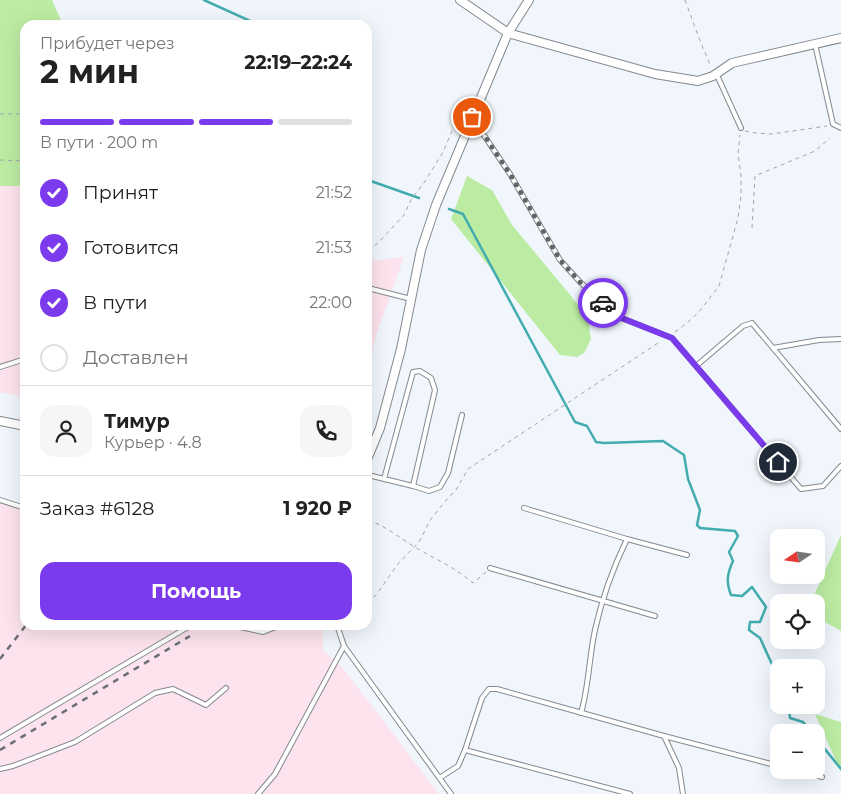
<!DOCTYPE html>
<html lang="ru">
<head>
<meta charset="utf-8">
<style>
	body { margin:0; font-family:Montserrat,sans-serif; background:#f6f6f6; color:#222; height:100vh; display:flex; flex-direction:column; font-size:19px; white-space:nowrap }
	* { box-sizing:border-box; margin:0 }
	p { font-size:16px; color:#767676 }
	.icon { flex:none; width:28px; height:28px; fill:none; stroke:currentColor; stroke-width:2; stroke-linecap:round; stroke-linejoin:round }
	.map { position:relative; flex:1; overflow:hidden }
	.details { position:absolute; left:20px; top:20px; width:352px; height:610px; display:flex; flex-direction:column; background:#fff; border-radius:15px; box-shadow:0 5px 20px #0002 }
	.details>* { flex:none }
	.needle { width:32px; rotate:257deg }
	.buttons { position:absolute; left:770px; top:529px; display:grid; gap:10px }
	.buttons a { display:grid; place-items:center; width:55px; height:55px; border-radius:10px; background:#fff; box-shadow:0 5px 20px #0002; font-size:25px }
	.pin { position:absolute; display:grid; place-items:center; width:42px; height:42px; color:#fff; margin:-21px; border:2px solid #fff; border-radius:50%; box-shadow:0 1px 5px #0007 }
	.courier { position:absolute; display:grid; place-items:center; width:50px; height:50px; margin:-25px; border:4px solid #7c3aed; border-radius:50%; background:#fff; color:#222; box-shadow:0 1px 6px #0007 }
	.headline em { font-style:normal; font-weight:700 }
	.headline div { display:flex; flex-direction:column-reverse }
	.headline { display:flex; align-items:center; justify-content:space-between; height:85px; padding:0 20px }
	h1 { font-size:32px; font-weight:700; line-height:38px }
	.bar { display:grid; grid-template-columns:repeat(4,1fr); gap:8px 5px; align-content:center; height:60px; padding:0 20px }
	.bar i { height:6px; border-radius:4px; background:#e0e0e0 }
	.bar .active { background:#7c3aed }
	.bar p { grid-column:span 4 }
	.line { display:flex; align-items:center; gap:12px; padding:0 20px; border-top:1px solid #e0e0e0 }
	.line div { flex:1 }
	.round { display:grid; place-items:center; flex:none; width:52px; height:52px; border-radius:15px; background:#f6f6f6 }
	ol { padding:0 20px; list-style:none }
	li { display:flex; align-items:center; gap:15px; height:55px }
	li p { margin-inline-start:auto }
	li .icon { padding:5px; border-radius:50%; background:#7c3aed; color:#fff; stroke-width:4 }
	li:last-child { color:#767676 }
	li i { width:28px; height:28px; border:2px solid #e0e0e0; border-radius:50% }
	.primary-button { display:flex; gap:10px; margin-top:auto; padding:10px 20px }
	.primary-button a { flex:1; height:58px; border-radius:15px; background:#7c3aed; color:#fff; font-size:20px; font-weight:700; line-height:58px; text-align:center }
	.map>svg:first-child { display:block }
	.industrial { fill:#fce3ed }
	.green { fill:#bceca3 }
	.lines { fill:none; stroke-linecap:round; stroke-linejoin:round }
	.stream { stroke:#42acaf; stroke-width:2.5 }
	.lane-casing { stroke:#84898f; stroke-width:6 }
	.street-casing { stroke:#84898f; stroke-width:10 }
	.path { stroke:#9fa4a8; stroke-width:1; stroke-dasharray:4 4; stroke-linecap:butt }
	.lane { stroke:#fff; stroke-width:4 }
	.street { stroke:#fff; stroke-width:8 }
	.rail { stroke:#6b6e72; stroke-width:2.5; stroke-dasharray:6 6; stroke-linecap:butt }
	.done { stroke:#626568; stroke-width:5; stroke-dasharray:0 9 }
	.route { stroke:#7c3aed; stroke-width:6 }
</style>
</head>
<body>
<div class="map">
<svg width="841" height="794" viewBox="0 0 841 794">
	<rect width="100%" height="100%" fill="#f0f6fc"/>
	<g class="industrial">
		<polygon points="25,174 25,397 0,392 0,183"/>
		<polygon points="404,257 377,333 368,368 368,261"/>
		<polygon points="0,498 25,505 25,625 322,625 323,650 343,668 439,794 0,794"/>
	</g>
	<g class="green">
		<polygon points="0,0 52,0 63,25 25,25 25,186 0,186"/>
		<polygon points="467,176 492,190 512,225 571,296 588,319 591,339 584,353 577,357 560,355 451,219"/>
		<polygon points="841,535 841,631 816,617 816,602 811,602"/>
		<polygon points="815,714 841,722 841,772"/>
	</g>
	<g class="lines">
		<g class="stream">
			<polyline points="204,0 259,25"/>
			<polyline points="368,180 419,198"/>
			<path d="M 449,209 L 463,214 L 575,422 L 587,426 L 596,442 L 604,443 L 663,441 L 684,455 L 688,479 L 700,510 L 697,525 L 700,528 L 735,531 L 738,536 L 729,552 L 733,561 C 727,574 726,582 731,595 L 742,596 L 752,587 L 766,607 L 760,622 L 750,622 L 749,630 L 760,638 L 776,673 L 779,673"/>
			<polyline points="791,705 789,708 790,718 803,722 812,732"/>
			<polyline points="816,738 841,769"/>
		</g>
		<defs>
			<g id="lane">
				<polyline points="815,44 833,124 841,128"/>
				<polyline points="716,73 741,128"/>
				<polyline points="473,119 510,174 560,260 580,282 619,317 672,338 801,489 823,486 841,466"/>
				<polyline points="368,288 411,299"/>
				<polyline points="773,348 819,340 841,339"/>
				<polyline points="696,366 743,326 752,323 841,429"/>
				<polyline points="0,367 25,359"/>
				<polyline points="368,475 413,486 435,390 431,378 420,371 413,372 384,479"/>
				<polyline points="413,486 429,491 440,487 448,473 462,415"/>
				<polyline points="0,500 25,508"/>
				<polyline points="524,508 627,539"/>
				<polyline points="490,568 655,616"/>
				<polyline points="231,625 263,632 281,625"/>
				<polyline points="344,646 451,794"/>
				<path d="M 581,713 C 589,686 589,657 595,630 C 602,598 613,568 627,539 L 687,555"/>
				<polyline points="664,736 779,766"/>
				<polyline points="0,738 188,627 195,625"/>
				<polyline points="465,750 630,794"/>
				<polyline points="0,769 13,766 75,742 155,693 173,689 206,705 226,688"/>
				<polyline points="794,770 822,777"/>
				<polyline points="441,777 458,766 465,750 482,698 489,689 497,689 664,736 679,768 683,794"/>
				<polyline points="258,794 275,774 344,646 337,625"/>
			</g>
			<g id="street">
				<polyline points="460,0 508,33 655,74 698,81 713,76 732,63 841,38"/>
				<polyline points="0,421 25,426"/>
				<polyline points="368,457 380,428 401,349 421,250 436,205 508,33 529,0"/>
			</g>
		</defs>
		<use href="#lane" class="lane-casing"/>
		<use href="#street" class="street-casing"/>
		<g class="path">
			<polyline points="685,0 699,38 711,67"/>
			<polyline points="0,114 25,114"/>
			<polyline points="745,131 756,133 772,134 827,126"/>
			<polyline points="0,160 25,161"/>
			<polyline points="752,228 755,176 815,151 830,138"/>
			<polyline points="368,250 378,243 404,215 412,198 424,183 443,152 461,110 474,93"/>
			<polyline points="675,332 687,323 699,312 719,286 738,218 741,196 741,175 738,154 740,135"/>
			<path d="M 368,520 C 386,526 401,539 418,549 C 439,561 454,567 473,583 L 486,572"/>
			<polyline points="368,603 377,594 397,565 419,542 431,519 448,498 456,490 468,469 661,341"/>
		</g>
		<use href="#lane" class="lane"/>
		<use href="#street" class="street"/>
		<g class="rail">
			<polyline points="0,659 26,625"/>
			<polyline points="0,750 190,636"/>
		</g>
	</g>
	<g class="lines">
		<polyline class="done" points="472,117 510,174 560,260 580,282 603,303"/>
		<polyline class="route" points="603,303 619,317 672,338 778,462"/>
	</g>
</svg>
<div class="buttons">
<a><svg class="needle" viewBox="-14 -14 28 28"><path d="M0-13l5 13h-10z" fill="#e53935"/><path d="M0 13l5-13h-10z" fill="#767676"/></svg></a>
<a><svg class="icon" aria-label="locate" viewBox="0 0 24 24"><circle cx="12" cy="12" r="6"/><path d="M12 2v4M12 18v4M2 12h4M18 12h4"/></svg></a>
<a>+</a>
<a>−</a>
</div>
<div class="pin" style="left:472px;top:117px;background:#ea580c"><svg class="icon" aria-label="bag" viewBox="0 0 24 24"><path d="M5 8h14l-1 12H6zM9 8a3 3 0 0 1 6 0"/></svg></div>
<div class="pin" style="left:778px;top:462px;background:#1f2937"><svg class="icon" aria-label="home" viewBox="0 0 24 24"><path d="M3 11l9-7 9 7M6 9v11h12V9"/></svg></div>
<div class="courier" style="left:603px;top:303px"><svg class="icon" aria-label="car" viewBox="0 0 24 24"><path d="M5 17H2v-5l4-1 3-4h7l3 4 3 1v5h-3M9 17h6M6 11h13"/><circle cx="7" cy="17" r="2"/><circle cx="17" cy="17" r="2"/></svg></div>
<section class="details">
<div class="headline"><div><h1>2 мин</h1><p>Прибудет через</p></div><em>22:19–22:24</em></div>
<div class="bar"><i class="active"></i><i class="active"></i><i class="active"></i><i></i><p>В пути · 200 m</p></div>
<ol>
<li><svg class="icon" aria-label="check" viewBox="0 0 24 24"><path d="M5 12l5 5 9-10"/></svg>Принят<p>21:52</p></li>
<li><svg class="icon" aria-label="check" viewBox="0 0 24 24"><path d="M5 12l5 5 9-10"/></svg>Готовится<p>21:53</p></li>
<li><svg class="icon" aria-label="check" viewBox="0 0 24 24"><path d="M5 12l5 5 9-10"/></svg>В пути<p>22:00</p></li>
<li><i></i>Доставлен</li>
</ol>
<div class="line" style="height:90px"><a class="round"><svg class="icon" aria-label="person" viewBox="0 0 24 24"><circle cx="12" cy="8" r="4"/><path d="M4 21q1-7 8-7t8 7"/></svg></a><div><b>Тимур</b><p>Курьер · 4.8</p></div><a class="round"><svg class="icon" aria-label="phone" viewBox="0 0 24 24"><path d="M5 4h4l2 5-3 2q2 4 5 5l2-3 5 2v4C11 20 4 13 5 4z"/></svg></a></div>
<div class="line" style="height:65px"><div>Заказ #6128</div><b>1 920 ₽</b></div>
<div class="primary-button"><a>Помощь</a></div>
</section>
</div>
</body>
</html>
